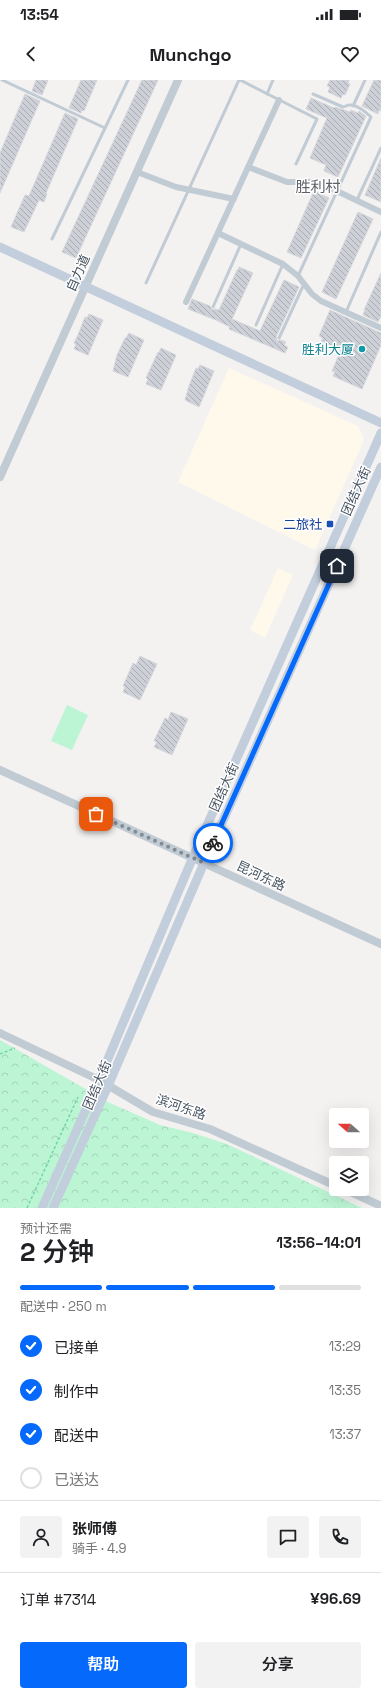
<!DOCTYPE html>
<html lang="zh">
<head>
<meta charset="utf-8">
<style>
	body { margin:0; font-family:"Space Grotesk","Noto Sans SC",sans-serif; background:#f2f2f2; color:#202124; height:100vh; display:flex; flex-direction:column; font-size:15px; white-space:nowrap }
	* { box-sizing:border-box; margin:0 }
	p { font-size:13px; color:#757577 }
	.icon { flex:none; width:22px; height:22px; fill:none; stroke:currentColor; stroke-width:2; stroke-linecap:round; stroke-linejoin:round }
	.map { position:relative; height:1128px; overflow:hidden }
	.side { display:flex; flex-direction:column; background:#fff; flex:1 }
	.side>* { flex:none }
	.needle { width:26px; rotate:291deg }
	.fabs { position:absolute; left:329px; top:1028px; display:grid; gap:8px }
	.fabs a { display:grid; place-items:center; width:40px; height:40px; border-radius:4px; background:#fff; box-shadow:0 4px 16px #0002; font-size:20px }
	.pin { position:absolute; display:grid; place-items:center; width:34px; height:34px; color:#fff; margin:-17px; border-radius:8px; box-shadow:0 2px 6px #0006 }
	.courier { position:absolute; display:grid; place-items:center; width:40px; height:40px; margin:-20px; border:3px solid #056afb; border-radius:50%; background:#fff; color:#222; box-shadow:0 1px 5px #0007 }
	.summary em { font-style:normal; font-weight:600 }
	.summary div { display:flex; flex-direction:column-reverse }
	.summary { display:flex; align-items:center; justify-content:space-between; height:68px; padding:0 20px }
	h1 { font-size:26px; font-weight:600; line-height:30px }
	.bar { display:grid; grid-template-columns:repeat(4,1fr); gap:6px 4px; align-content:center; height:48px; padding:0 20px }
	.bar i { height:5px; border-radius:3px; background:#e0e0e0 }
	.bar .active { background:#056afb }
	.bar p { grid-column:span 4 }
	.line { display:flex; align-items:center; gap:10px; padding:0 20px; border-top:1px solid #e0e0e0 }
	.line div { flex:1 }
	.round { display:grid; place-items:center; flex:none; width:42px; height:42px; border-radius:4px; background:#f2f2f2 }
	ol { padding:0 20px; list-style:none }
	li { display:flex; align-items:center; gap:12px; height:44px }
	li p { margin-inline-start:auto }
	li .icon { padding:4px; border-radius:50%; background:#056afb; color:#fff; stroke-width:4 }
	li:last-child { color:#757577 }
	li i { width:22px; height:22px; border:2px solid #e0e0e0; border-radius:50% }
	.action { display:flex; gap:8px; margin-top:auto; padding:8px 20px }
	.action a { flex:1; height:46px; border-radius:4px; background:#056afb; color:#fff; font-size:16px; font-weight:600; line-height:46px; text-align:center }
	.action a+a { background:#f2f2f2; color:#202124 }
	.status { display:flex; justify-content:space-between; align-items:center; height:28px; padding:0 20px; background:#fff; direction:ltr }
	.status svg { height:11px; fill:currentColor }
	header { display:flex; justify-content:space-between; align-items:center; height:52px; padding:0 20px; background:#fff; font-size:18px; font-weight:600 }
	.map>svg:first-child { display:block }
	.commercial { fill:#fef9eb }
	.park { fill:url(#park-crowns) }
	.garden { fill:#bcf5d4 }
	.building { fill:url(#building-back-hatch); stroke:#d5d7dd }
	.lines { fill:none; stroke-linecap:round; stroke-linejoin:round }
	.path { stroke:#70d7a7; stroke-width:1.5; stroke-dasharray:3 2; stroke-linecap:butt }
	.service { stroke:#c1cbd4; stroke-width:3 }
	.minor { stroke:#c1cbd4; stroke-width:6 }
	.tertiary { stroke:#c1cbd4; stroke-width:8 }
	.secondary { stroke:#c2cedc; stroke-width:9 }
	.done { stroke:#848b93; stroke-width:4; stroke-dasharray:0 7.2 }
	.route { stroke:#056afb; stroke-width:5 }
	.culture-dot { fill:#0f9aa8; stroke:#fff; stroke-width:1.5 }
	.transit-dot { fill:#1a4fb4; stroke:#fff; stroke-width:1.5 }
	.labels { text-anchor:middle; dominant-baseline:central; stroke-width:3; stroke-linejoin:round; paint-order:stroke }
	.street-label { font-size:13px; fill:#475461; stroke:#fff }
	.culture-label { font-size:13px; fill:#0d838f; stroke:#fff; text-anchor:end }
	.transit-label { font-size:13px; fill:#164399; stroke:#fff; text-anchor:end }
	.quarter-label { font-size:15px; fill:#5d6167; stroke:#fff }
</style>
</head>
<body>
<div class="status"><b>13:54</b><svg viewBox="0 0 49 12"><path d="M0 12V9h3v3zM5 12V6h3v6zM10 12V3h3v9zM15 12V0h3v12zM26 1h20v11H26zM47 4h2v5h-2z"/></svg></div>
<header><svg class="icon" aria-label="back" viewBox="0 0 24 24"><path d="M15 5l-7 7 7 7"/></svg>Munchgo<svg class="icon" aria-label="heart" viewBox="0 0 24 24"><path d="M12 20l-8-8c-3-5 5-10 8-4 3-6 11-1 8 4z"/></svg></header>
<div class="map">
<svg width="381" height="1128" viewBox="0 0 381 1128">
	<defs>
		<pattern id="park-crowns" width="20" height="18" patternUnits="userSpaceOnUse"><rect width="20" height="18" fill="#bcf5d4"/><path d="M2 6a3 3 0 1 1 6 0M12 15a3 3 0 1 1 6 0" fill="none" stroke="#a3d4b9"/></pattern>
		<pattern id="building-back-hatch" width="6" height="6" patternUnits="userSpaceOnUse"><rect width="6" height="6" fill="#cdd0d6"/><path d="M-1 5l2 2M0 0l6 6M5-1l2 2" fill="none" stroke="#a8abb1"/></pattern>
	</defs>
	<rect width="100%" height="100%" fill="#f4f1f1"/>
	<g class="commercial">
		<polygon points="229,288 358,346 364,360 315,470 178,402"/>
		<polygon points="278,488 293,495 265,558 250,550"/>
	</g>
	<polygon class="park" points="0,960 110,1023 160,1045 193,1053 227,1064 362,1128 0,1128"/>
	<polygon class="garden" points="67,625 88,635 72,670 51,661"/>
	<g class="building">
		<polygon points="36,0 48,0 42,15 32,11"/>
		<polygon points="81,0 97,0 84,31 82,30 81,33 69,28"/>
		<polygon points="142,0 158,0 76,178 62,172"/>
		<polygon points="330,0 349,0 348,3 350,4 345,15 343,14 341,18 328,12 330,7 327,6"/>
		<polygon points="374,0 381,0 381,31 379,30 378,34 362,26"/>
		<polygon points="25,14 40,21 0,113 0,73"/>
		<polygon points="311,18 334,28 335,27 350,32 351,30 358,33 359,31 366,36 338,97 324,91 326,85 310,78 327,38 306,29"/>
		<polygon points="65,33 78,39 46,113 47,114 44,122 39,120 24,152 11,147 25,115 29,116"/>
		<polygon points="381,78 381,122 365,115"/>
		<polygon points="314,111 329,118 301,178 287,172"/>
		<polygon points="358,132 373,139 336,219 322,212"/>
		<polygon points="239,187 253,193 232,239 260,251 284,200 299,207 276,257 277,261 281,260 286,262 284,265 288,267 285,273 229,249 230,247 216,240 188,229 192,219 210,226 212,230 215,229 219,230 237,190 238,190"/>
		<polygon points="381,193 381,236 378,242 363,235 365,230 364,230"/>
		<polygon points="330,230 381,253 381,265 362,309 333,296 335,292 332,291 341,270 321,261 323,258 319,256"/>
		<polygon points="89,234 103,240 88,275 74,269 76,264 74,263 78,255 85,237 87,238"/>
		<polygon points="129,253 144,260 128,297 113,291 117,275 125,258 126,258"/>
		<polygon points="161,268 176,275 161,310 146,304 148,299 146,298 158,272 159,273"/>
		<polygon points="200,285 214,291 199,327 185,320 189,306 196,288 198,289"/>
		<polygon points="140,576 157,584 140,620 123,612 125,607 123,606 133,583 136,585"/>
		<polygon points="171,632 188,639 172,675 154,667 157,662 154,661 165,638 168,640"/>
	</g>
	<g class="lines">
		<g class="path">
			<polyline points="0,974 15,968"/>
			<polyline points="27,1128 78,1017"/>
		</g>
		<g class="service">
			<polyline points="2,0 105,48"/>
			<polyline points="240,0 317,39 296,84"/>
			<polyline points="267,14 273,0"/>
			<polyline points="353,26 365,0"/>
			<polyline points="357,120 381,68"/>
			<polyline points="52,159 128,0"/>
			<path d="M 298,196 L 371,37 C 366,32 356,24 349,25 C 347,25 345,27 343,27 L 313,14"/>
			<polyline points="146,203 239,0"/>
			<polyline points="213,227 241,164"/>
			<polyline points="346,232 381,152"/>
			<polyline points="256,245 283,184"/>
			<polyline points="279,258 304,204"/>
		</g>
		<g class="minor">
			<polyline points="248,87 287,102 318,102 381,132"/>
			<polyline points="137,92 176,107 234,119"/>
			<polyline points="218,153 283,184 298,196 312,214 321,221 381,248"/>
			<polyline points="186,222 279,20"/>
		</g>
		<g class="tertiary">
			<polyline points="0,397 178,0"/>
			<polyline points="0,690 381,864"/>
			<polyline points="0,953 99,1000 153,1032 210,1049 336,1106"/>
			<polyline points="344,1109 381,1126"/>
		</g>
		<g class="secondary">
			<polyline points="0,167 381,343"/>
			<polyline points="42,1128 99,1000 193,777 381,353"/>
			<polyline points="53,1128 108,1006 204,783 381,387"/>
		</g>
	</g>
	<g class="lines">
		<polyline class="done" points="96,734 204,783 213,763"/>
		<polyline class="route" points="213,763 337,486"/>
	</g>
	<circle class="culture-dot" cx="362" cy="269" r="4"/>
	<rect class="transit-dot" x="326" y="440" width="8" height="8" rx="2"/>
	<g class="labels">
		<g class="street-label">
			<text transform="translate(78 193) rotate(-66)">自力道</text>
			<text transform="translate(356 411) rotate(-66)">团结大街</text>
			<text transform="translate(224 707) rotate(-66)">团结大街</text>
			<text transform="translate(261 796) rotate(25)">昆河东路</text>
			<text transform="translate(97 1005) rotate(-67)">团结大街</text>
			<text transform="translate(181 1027) rotate(19)">滨河东路</text>
		</g>
		<g class="culture-label">
			<text x="354" y="269">胜利大厦</text>
		</g>
		<g class="transit-label">
			<text x="322" y="444">二旅社</text>
		</g>
		<g class="quarter-label">
			<text x="318" y="106">胜利村</text>
		</g>
	</g>
</svg>
<div class="fabs">
<a><svg class="needle" viewBox="-14 -14 28 28"><path d="M0-13l5 13h-10z" fill="#e53935"/><path d="M0 13l5-13h-10z" fill="#757577"/></svg></a>
<a><svg class="icon" aria-label="layers" viewBox="0 0 24 24"><path d="M12 4l9 5-9 5-9-5zM3 14l9 5 9-5"/></svg></a>
</div>
<div class="pin" style="left:96px;top:734px;background:#ea580c"><svg class="icon" aria-label="bag" viewBox="0 0 24 24"><path d="M5 8h14l-1 12H6zM9 8a3 3 0 0 1 6 0"/></svg></div>
<div class="pin" style="left:337px;top:486px;background:#1f2937"><svg class="icon" aria-label="home" viewBox="0 0 24 24"><path d="M3 11l9-7 9 7M6 9v11h12V9"/></svg></div>
<div class="courier" style="left:213px;top:763px"><svg class="icon" aria-label="bike" viewBox="0 0 24 24"><circle cx="6" cy="16" r="4"/><circle cx="18" cy="16" r="4"/><path d="M6 16l4-8h5l3 8M10 8l3 8H6M13 5h3"/></svg></div>
</div>
<section class="side">
<div class="summary"><div><h1>2 分钟</h1><p>预计还需</p></div><em>13:56–14:01</em></div>
<div class="bar"><i class="active"></i><i class="active"></i><i class="active"></i><i></i><p>配送中 · 250 m</p></div>
<ol>
<li><svg class="icon" aria-label="check" viewBox="0 0 24 24"><path d="M5 12l5 5 9-10"/></svg>已接单<p>13:29</p></li>
<li><svg class="icon" aria-label="check" viewBox="0 0 24 24"><path d="M5 12l5 5 9-10"/></svg>制作中<p>13:35</p></li>
<li><svg class="icon" aria-label="check" viewBox="0 0 24 24"><path d="M5 12l5 5 9-10"/></svg>配送中<p>13:37</p></li>
<li><i></i>已送达</li>
</ol>
<div class="line" style="height:72px"><a class="round"><svg class="icon" aria-label="person" viewBox="0 0 24 24"><circle cx="12" cy="8" r="4"/><path d="M4 21q1-7 8-7t8 7"/></svg></a><div><b>张师傅</b><p>骑手 · 4.9</p></div><a class="round"><svg class="icon" aria-label="chat" viewBox="0 0 24 24"><path d="M4 5h16v11H9l-5 4z"/></svg></a><a class="round"><svg class="icon" aria-label="phone" viewBox="0 0 24 24"><path d="M5 4h4l2 5-3 2q2 4 5 5l2-3 5 2v4C11 20 4 13 5 4z"/></svg></a></div>
<div class="line" style="height:52px"><div>订单 #7314</div><b>¥96.69</b></div>
<div class="action"><a>帮助</a><a>分享</a></div>
</section>
</body>
</html>
